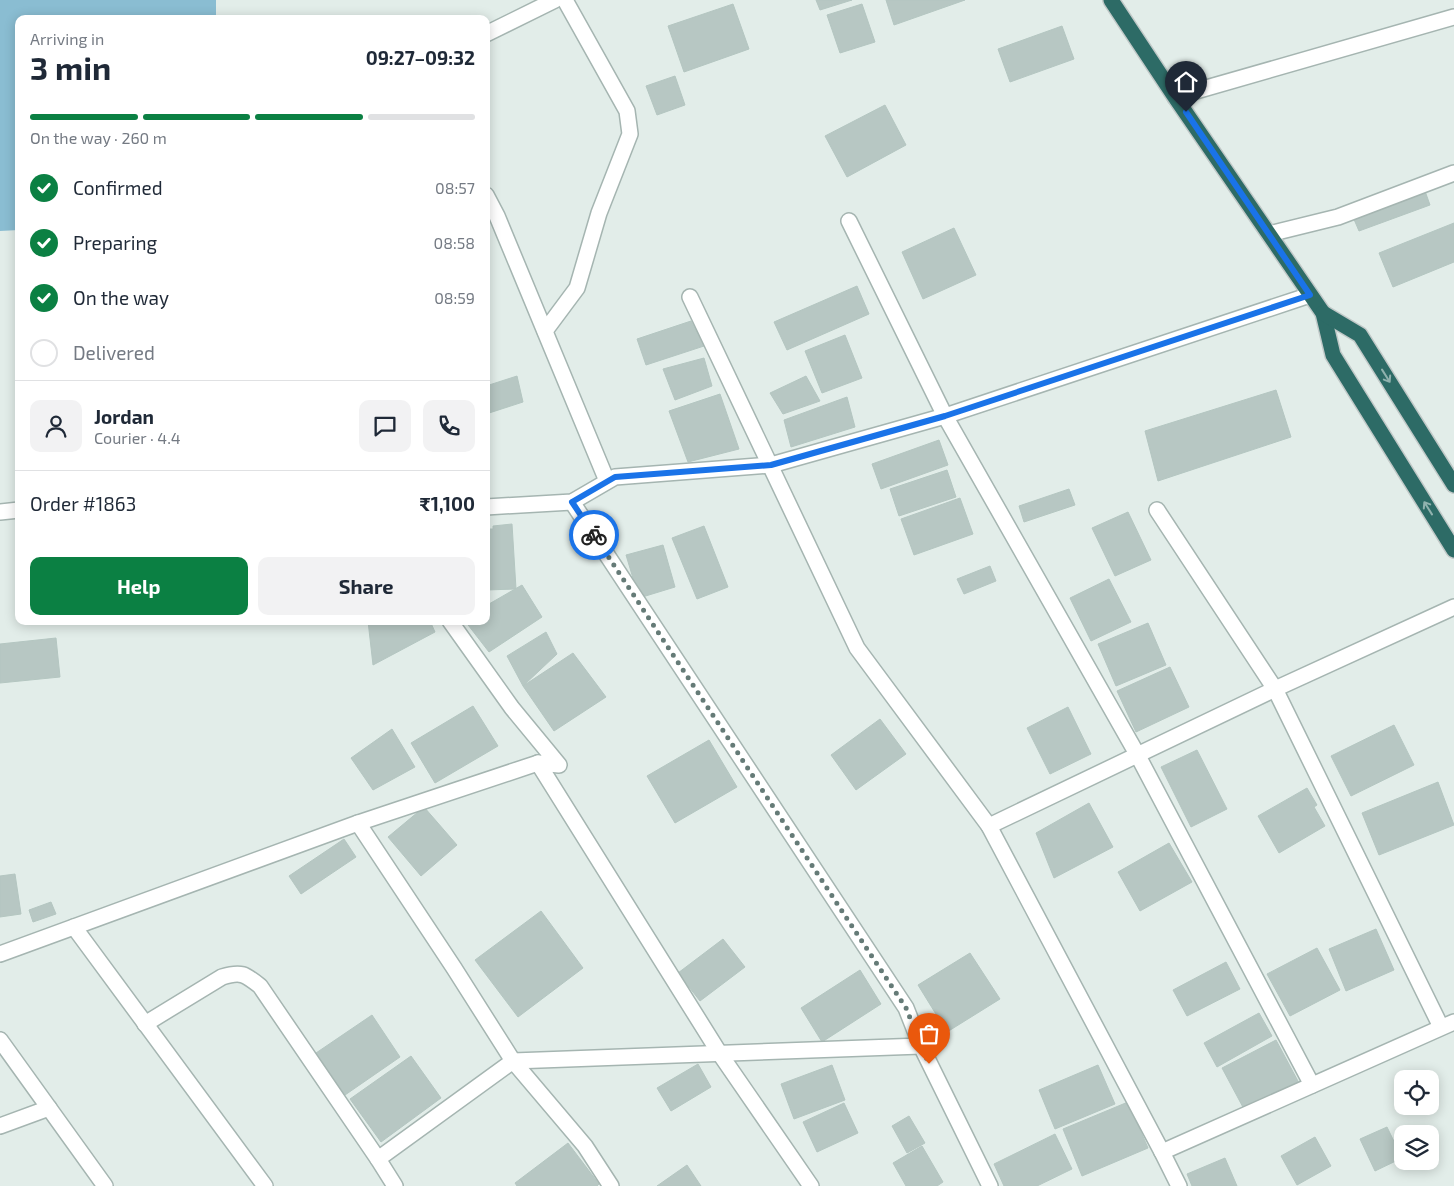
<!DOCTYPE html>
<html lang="en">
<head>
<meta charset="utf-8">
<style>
	body { margin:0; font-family:"Exo 2",sans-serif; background:#f2f2f3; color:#1f2937; height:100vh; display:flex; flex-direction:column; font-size:19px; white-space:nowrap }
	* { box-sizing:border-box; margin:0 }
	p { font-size:16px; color:#747a83 }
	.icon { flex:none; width:28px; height:28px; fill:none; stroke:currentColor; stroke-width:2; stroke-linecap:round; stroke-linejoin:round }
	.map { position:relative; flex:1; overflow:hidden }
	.sheet { position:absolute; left:15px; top:15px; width:475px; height:610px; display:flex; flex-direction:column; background:#fff; border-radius:10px; box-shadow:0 2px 12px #0003 }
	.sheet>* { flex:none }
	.controls { position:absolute; left:1394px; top:1070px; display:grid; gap:10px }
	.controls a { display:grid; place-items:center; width:45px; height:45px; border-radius:10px; background:#fff; box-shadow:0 2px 12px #0003; font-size:25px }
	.pin { position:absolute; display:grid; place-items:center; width:42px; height:42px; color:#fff; margin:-51px -21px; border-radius:50% 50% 50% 0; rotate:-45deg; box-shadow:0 0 5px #0007 }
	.pin .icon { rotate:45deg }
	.courier { position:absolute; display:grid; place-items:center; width:50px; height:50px; margin:-25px; border:4px solid #1a73e8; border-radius:50%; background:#fff; color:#222; box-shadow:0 1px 6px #0007 }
	.headline em { font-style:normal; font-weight:700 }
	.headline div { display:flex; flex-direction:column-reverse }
	.headline { display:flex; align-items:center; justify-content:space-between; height:85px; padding:0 15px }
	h1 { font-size:32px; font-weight:700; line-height:38px }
	.bar { display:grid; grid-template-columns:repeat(4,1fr); gap:8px 5px; align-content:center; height:60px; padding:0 15px }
	.bar i { height:6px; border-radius:4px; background:#e0e1e3 }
	.bar .on { background:#0b8043 }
	.bar p { grid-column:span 4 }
	.line { display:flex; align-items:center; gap:12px; padding:0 15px; border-top:1px solid #e0e1e3 }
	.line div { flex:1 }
	.round { display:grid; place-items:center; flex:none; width:52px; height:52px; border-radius:10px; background:#f2f2f3 }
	ol { padding:0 15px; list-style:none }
	li { display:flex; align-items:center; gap:15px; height:55px }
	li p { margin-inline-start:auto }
	li .icon { padding:5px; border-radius:50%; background:#0b8043; color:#fff; stroke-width:4 }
	li:last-child { color:#747a83 }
	li i { width:28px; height:28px; border:2px solid #e0e1e3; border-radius:50% }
	.button { display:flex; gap:10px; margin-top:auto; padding:10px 15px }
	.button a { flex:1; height:58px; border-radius:10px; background:#0b8043; color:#fff; font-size:20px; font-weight:700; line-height:58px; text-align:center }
	.button a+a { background:#f2f2f3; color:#1f2937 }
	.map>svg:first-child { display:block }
	.water { fill:#8abdd2 }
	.building { fill:#b7c7c3; stroke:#b4c6c1 }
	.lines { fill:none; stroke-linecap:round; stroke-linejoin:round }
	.lane-casing { stroke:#a5b5b1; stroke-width:18 }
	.street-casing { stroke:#a5b5b1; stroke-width:18 }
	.highway-casing { stroke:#c1c9c8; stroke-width:18 }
	.lane { stroke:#fff; stroke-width:15 }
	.street { stroke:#fff; stroke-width:15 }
	.highway { stroke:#2d6b66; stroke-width:15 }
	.oneway { stroke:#90b2ae }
	.done { stroke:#657b77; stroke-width:5; stroke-dasharray:0 9 }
	.route { stroke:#1a73e8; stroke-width:6 }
</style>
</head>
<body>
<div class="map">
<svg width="1454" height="1186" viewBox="0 0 1454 1186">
	<rect width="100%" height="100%" fill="#e2ede9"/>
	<polygon class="water" points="0,0 216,0 216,19 19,19 19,230 0,231"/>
	<g class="building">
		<polygon points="816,0 852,0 820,10"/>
		<polygon points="886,0 965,0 894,25"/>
		<polygon points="733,4 749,49 684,72 668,26"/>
		<polygon points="862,4 875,42 840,53 827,15"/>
		<polygon points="1062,26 1074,59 1010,82 998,49"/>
		<polygon points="675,76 685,105 657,115 646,86"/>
		<polygon points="885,105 906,145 847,177 825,136"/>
		<polygon points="1425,191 1430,205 1359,231 1353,217"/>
		<polygon points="1454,223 1454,262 1393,287 1379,253"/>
		<polygon points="954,228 976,275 923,299 902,252"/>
		<polygon points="857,286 869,314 787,350 774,322"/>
		<polygon points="691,321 704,346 646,365 637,339"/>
		<polygon points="845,335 862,378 822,393 805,351"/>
		<polygon points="704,358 712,386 675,400 663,369"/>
		<polygon points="517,376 523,402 486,414 486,386"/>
		<polygon points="806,376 820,401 783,414 770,393"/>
		<polygon points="1276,390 1291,437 1158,481 1145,431"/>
		<polygon points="720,394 739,449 688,462 669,411"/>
		<polygon points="847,397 855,427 791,447 784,420"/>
		<polygon points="939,440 948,465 881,489 872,464"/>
		<polygon points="947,470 956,497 899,516 890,489"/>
		<polygon points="1069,489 1075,505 1024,522 1019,506"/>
		<polygon points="960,498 973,534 914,555 901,519"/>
		<polygon points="1128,512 1151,560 1115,576 1092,528"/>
		<polygon points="512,524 516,589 486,590 486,529 493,529 493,526"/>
		<polygon points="704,526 728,587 697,599 672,538"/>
		<polygon points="663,545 675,587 639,598 626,555"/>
		<polygon points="990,566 996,581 964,594 957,579"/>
		<polygon points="1109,579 1131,622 1091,641 1070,598"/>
		<polygon points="522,585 542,617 489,652 465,621 486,621 486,600 489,604"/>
		<polygon points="368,621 430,621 435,632 373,665"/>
		<polygon points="1148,623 1166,665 1116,686 1098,644"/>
		<polygon points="546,632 557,654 523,686 507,656"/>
		<polygon points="56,638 60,677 0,683 0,644"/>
		<polygon points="573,653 606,697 554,731 523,686"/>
		<polygon points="1170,667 1189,707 1136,732 1117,691"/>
		<polygon points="473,706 498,746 435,783 411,743"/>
		<polygon points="1068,707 1091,754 1050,774 1027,728"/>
		<polygon points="880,719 906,754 856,790 831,755"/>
		<polygon points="1394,725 1414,765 1351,796 1331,756"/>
		<polygon points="392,729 415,767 373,790 351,758"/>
		<polygon points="709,740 737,787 675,823 647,776"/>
		<polygon points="1197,750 1227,809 1191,827 1161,767"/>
		<polygon points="1438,782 1454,825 1379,855 1362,813"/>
		<polygon points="1307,788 1317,805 1314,807 1325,826 1279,853 1258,816"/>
		<polygon points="1089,803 1113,847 1054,878 1036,833"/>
		<polygon points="424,807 457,845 421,876 388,837"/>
		<polygon points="344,839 356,857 301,894 289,876"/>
		<polygon points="1169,843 1192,882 1140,911 1118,872"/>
		<polygon points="15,874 21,914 0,917 0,876"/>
		<polygon points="51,902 56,914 33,922 29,910"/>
		<polygon points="541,911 583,968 518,1017 475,960"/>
		<polygon points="1376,929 1394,970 1346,991 1329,949"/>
		<polygon points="723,939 745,967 700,1001 678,973"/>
		<polygon points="1317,948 1340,990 1290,1016 1267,974"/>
		<polygon points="970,953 1000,999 947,1032 918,985"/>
		<polygon points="1226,962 1240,989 1187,1016 1173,990"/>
		<polygon points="860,970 881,1004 822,1042 801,1008"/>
		<polygon points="1259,1013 1272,1036 1217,1067 1204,1043"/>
		<polygon points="372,1015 400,1057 345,1095 316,1053"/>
		<polygon points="1276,1040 1299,1083 1245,1111 1222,1068"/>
		<polygon points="411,1056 441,1098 381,1142 350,1099"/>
		<polygon points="698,1064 711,1087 671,1111 657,1088"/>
		<polygon points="832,1065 845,1100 794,1119 781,1084"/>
		<polygon points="1098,1065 1115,1104 1055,1129 1039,1090"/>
		<polygon points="1128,1102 1148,1148 1082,1176 1063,1129"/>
		<polygon points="844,1103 858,1133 817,1152 803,1122"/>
		<polygon points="909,1116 925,1143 907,1153 892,1126"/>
		<polygon points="1387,1127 1402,1158 1375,1171 1360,1139"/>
		<polygon points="1055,1134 1072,1169 1037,1186 1004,1186 994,1164"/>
		<polygon points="1315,1137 1331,1166 1297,1185 1281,1156"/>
		<polygon points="568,1143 599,1184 597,1186 517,1186 515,1183"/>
		<polygon points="922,1146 943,1182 937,1186 906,1186 893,1163"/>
		<polygon points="1225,1158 1237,1186 1192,1186 1187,1174"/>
		<polygon points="687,1165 701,1186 657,1186"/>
	</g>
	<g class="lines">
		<defs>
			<polyline id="lane" points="0,512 19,510"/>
			<g id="street">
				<polyline points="486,34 555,0"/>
				<polyline points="1175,97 1454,17"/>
				<polyline points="486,195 497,216 607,481"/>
				<polyline points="849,221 945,416 1137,754 1312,1085"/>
				<polyline points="1269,234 1338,217 1454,173"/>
				<polyline points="690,297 857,648 989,826 1162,1152 1179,1186"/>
				<polyline points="545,331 577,288 599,213 630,134 627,111 565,0"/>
				<polyline points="572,502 906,1008 921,1046 990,1186"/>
				<polyline points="486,507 572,502 615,477 771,465 945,416 1310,295"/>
				<polyline points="1157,510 1275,689 1441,1027"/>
				<polyline points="538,763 720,1054 811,1186"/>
				<polyline points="358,823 454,968 513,1061 378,1159 395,1186"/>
				<polyline points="989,826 1275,689 1454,607"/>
				<polyline points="74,927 265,1186"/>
				<polyline points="0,954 358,823 538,763 559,765 512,708 450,621"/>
				<path d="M 145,1024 L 222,977 C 241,971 245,974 260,986 L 378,1159"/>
				<polyline points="0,1040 105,1186"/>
				<polyline points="513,1061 921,1046"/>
				<polyline points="513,1061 585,1146 611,1186"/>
				<polyline points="0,1126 49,1108"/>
				<polyline points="1162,1152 1454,1022"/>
			</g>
			<g id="highway">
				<polyline points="1111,0 1175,97 1323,313 1333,355 1454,550"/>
				<polyline points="1323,313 1360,335 1454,485"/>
			</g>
		</defs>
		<use href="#lane" class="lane-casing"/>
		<use href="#street" class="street-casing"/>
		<use href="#highway" class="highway-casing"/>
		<use href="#lane" class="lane"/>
		<use href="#street" class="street"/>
		<use href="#highway" class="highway"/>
	</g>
	<defs><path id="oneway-shaft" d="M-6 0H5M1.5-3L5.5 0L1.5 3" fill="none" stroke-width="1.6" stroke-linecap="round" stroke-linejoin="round" transform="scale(1.25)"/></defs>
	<g class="oneway">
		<use href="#oneway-shaft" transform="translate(1386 376) rotate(58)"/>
		<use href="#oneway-shaft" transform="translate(1428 508) rotate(-122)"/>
	</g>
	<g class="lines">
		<polyline class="done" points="594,535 906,1008 929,1064"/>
		<polyline class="route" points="594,535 572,502 615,477 771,465 945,416 1310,295 1186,112"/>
	</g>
</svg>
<div class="controls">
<a><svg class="icon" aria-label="locate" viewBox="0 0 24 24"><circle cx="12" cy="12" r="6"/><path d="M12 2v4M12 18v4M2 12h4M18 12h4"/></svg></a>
<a><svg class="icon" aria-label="layers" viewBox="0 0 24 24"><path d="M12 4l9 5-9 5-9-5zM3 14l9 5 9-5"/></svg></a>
</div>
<div class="pin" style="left:929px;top:1064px;background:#ea580c"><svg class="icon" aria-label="bag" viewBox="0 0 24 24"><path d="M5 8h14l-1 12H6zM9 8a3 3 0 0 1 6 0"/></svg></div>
<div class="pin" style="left:1186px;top:112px;background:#1f2937"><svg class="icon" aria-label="home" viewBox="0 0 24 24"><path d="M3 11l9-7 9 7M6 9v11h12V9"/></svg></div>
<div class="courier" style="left:594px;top:535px"><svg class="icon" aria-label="bike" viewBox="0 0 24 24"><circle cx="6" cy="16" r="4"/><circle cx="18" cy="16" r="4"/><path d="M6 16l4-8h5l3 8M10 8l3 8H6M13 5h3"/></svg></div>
<section class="sheet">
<div class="headline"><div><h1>3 min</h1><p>Arriving in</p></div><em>09:27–09:32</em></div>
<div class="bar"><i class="on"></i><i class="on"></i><i class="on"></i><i></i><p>On the way · 260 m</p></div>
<ol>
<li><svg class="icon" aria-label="check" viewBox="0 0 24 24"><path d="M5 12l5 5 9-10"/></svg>Confirmed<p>08:57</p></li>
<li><svg class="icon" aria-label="check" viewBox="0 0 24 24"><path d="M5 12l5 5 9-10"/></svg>Preparing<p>08:58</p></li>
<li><svg class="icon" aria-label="check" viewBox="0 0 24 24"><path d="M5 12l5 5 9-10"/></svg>On the way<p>08:59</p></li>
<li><i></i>Delivered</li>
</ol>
<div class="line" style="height:90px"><a class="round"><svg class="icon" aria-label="person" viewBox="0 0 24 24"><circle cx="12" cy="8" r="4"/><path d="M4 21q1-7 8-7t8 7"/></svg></a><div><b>Jordan</b><p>Courier · 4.4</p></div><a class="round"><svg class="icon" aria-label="chat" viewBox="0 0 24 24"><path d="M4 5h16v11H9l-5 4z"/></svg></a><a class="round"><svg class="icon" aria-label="phone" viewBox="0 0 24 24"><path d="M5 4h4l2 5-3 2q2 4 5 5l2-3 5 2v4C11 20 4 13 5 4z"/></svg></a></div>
<div class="line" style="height:65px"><div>Order #1863</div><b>₹1,100</b></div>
<div class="button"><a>Help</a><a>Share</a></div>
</section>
</div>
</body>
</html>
